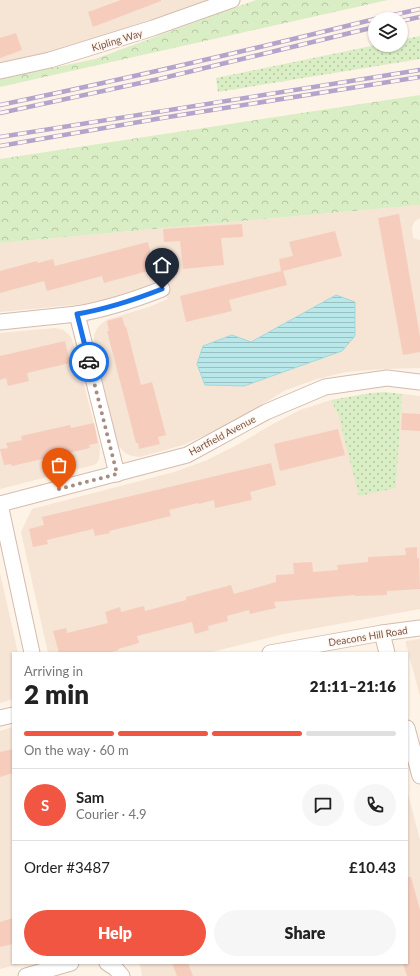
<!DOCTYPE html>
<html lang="en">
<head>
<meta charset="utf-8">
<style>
	body { margin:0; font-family:Lato,sans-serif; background:#f6f6f6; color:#222; height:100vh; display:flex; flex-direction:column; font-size:15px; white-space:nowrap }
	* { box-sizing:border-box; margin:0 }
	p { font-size:13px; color:#767676 }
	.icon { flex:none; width:22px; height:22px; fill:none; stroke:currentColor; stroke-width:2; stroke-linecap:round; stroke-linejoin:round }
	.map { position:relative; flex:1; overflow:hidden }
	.details { position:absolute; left:12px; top:652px; width:396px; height:312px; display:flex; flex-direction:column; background:#fff; border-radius:0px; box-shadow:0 1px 3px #0004 }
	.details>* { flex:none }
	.fabs { position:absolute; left:368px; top:12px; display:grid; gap:8px }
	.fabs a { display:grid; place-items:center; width:40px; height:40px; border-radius:50%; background:#fff; box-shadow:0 1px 3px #0004; font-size:20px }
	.pin { position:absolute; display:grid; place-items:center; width:34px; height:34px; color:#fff; margin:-41px -17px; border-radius:50% 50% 50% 0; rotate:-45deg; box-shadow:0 0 4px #0007 }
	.pin .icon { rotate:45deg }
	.courier { position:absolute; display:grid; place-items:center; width:40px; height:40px; margin:-20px; border:3px solid #1a73e8; border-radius:50%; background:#fff; color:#222; box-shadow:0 1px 5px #0007 }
	.head em { font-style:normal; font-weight:800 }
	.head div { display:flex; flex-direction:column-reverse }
	.head { display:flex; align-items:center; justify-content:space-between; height:68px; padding:0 12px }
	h1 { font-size:26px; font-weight:800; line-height:30px }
	.bar { display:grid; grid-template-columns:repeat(4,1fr); gap:6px 4px; align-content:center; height:48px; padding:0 12px }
	.bar i { height:5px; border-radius:3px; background:#e0e0e0 }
	.bar .on { background:#f15643 }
	.bar p { grid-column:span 4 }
	.line { display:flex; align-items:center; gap:10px; padding:0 12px; border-top:1px solid #e0e0e0 }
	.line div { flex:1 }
	.round { display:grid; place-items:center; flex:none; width:42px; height:42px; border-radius:21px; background:#f6f6f6 }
	.cta { display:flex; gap:8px; margin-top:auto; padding:8px 12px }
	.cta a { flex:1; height:46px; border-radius:24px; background:#f15643; color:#fff; font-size:16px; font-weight:800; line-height:46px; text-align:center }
	.cta a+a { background:#f6f6f6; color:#222 }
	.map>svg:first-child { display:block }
	.residential { fill:#f6e4d5 }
	.grass { fill:url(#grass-dots) }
	.forest { fill:url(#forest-crowns) }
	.water { fill:url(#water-rules); stroke:#9fdadd }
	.building { fill:#f6cdbd }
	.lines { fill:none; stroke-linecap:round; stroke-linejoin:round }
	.minor-casing { stroke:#d4bbae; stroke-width:17 }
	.minor { stroke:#fff; stroke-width:15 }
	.rail-casing { stroke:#b4a3ca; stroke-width:4.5 }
	.rail { stroke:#fff7ef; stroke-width:3; stroke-dasharray:9; stroke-linecap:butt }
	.done { stroke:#a98c80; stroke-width:4; stroke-dasharray:0 7.2 }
	.route { stroke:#1a73e8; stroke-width:5 }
	.labels { text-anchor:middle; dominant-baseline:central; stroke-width:3; stroke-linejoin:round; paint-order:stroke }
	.street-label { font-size:10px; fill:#7b5549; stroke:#fff7ef }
</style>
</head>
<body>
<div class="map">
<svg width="420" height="976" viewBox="0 0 420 976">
	<defs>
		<pattern id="grass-dots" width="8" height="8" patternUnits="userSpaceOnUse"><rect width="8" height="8" fill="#d9eec4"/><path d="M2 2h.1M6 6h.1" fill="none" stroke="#b5c4a1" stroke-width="1.8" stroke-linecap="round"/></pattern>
		<pattern id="forest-crowns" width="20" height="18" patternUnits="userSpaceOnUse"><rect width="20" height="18" fill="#d9eec4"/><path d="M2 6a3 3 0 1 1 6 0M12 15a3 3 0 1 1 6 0" fill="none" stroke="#b5c4a1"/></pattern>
		<pattern id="water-rules" width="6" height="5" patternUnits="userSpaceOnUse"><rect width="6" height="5" fill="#b9e8ea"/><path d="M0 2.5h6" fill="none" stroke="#9bbfc0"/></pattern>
	</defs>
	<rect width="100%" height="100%" fill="#fef3e7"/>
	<g class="residential">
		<polygon points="0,0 210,0 143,22 76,46 0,64"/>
		<polygon points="420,205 420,218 415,221 413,224 412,228 413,237 416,239 420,240 420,368 382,369 346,372 317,379 286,390 225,426 183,445 140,457 133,456 129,455 124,452 118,445 94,345 94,335 98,327 106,320 149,307 168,299 159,281 139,288 104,300 84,304 0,312 0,243"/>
		<polygon points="55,328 63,330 68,334 71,337 75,350 100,447 99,459 97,463 94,465 0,489 0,333"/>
		<polygon points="402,394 420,396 420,609 284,634 208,653 48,653 21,532 32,509 174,472 205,461 237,445 273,424 300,410 331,400 339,417 396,488"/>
		<polygon points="0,573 18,653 13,653 13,699 0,703"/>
		<polygon points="420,639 420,696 406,644 406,641"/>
		<polygon points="13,727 13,963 23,963 0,969 0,731"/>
		<polygon points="407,790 420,840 420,976 142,976 141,969 139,963 407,963"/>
	</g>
	<g class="grass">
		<polygon points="420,36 420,59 218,92 216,78 376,45 401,45 401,40"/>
		<polygon points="385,392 402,394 396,488 359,496 339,417 331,400 371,393"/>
	</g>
	<g class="forest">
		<polygon points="256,0 388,0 0,87 0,79 95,59"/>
		<polygon points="420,95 420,205 0,243 0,159"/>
	</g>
	<polygon class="water" points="336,295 355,302 355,336 342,351 244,386 205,385 197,364 203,346 232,335 251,342"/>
	<g class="building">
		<polygon points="121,0 161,0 161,1 93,27 88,12"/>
		<polygon points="16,33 22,50 0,58 0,38"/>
		<polygon points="399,214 420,337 420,352 403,355 378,218"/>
		<polygon points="242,224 243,237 221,238 224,265 183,269 180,241 164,242 163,229"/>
		<polygon points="335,231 342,256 283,271 287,285 229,300 232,311 186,322 180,296 281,271 279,259 293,256 289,242"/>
		<polygon points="148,242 155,269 104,283 102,276 47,291 44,281 0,293 0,271 37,261 38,263 53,259 55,266"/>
		<polygon points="122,317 125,327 126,326 141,385 152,382 166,435 158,437 160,444 139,449 138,443 136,443 107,331 109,331 107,321"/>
		<polygon points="65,341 70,363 27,373 29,381 8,386 6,378 0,380 0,356"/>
		<polygon points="402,413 420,414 420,431 401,430"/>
		<polygon points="94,423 98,443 89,445 90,448 12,466 11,464 4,465 0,449 8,448 6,443 22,440 21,436 70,425 71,428"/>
		<polygon points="338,429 345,455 280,471 274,444"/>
		<polygon points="271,463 276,485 250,492 252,500 215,508 214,500 199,504 198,503 169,510 171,516 109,531 110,533 95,536 93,529 47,540 48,544 33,547 29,529 44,525 42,517"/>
		<polygon points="417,547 417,558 419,558 420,589 387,591 387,595 355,596 355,595 274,602 276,608 250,614 249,610 227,616 228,621 208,626 209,630 195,634 192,622 137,636 139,643 118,649 119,650 107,653 59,653 53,631 66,628 67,633 108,623 105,612 120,607 121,612 144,606 145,611 186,600 186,597 231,585 234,594 276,582 276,575 294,574 293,563 312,562 313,572 338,570 337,565 368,562 368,557 406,555 405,548"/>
		<polygon points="13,749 13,773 0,777 0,752"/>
		<polygon points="407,877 411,877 420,910 420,976 407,976 403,963 407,963"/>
		<polygon points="13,918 13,944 0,947 0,922"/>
		<polygon points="172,963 188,963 193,976 177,976"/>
	</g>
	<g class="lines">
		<defs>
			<g id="minor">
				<polyline points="0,71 50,60 153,28 232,0"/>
				<path d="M 77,314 C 107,309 134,300 162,289"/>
				<polyline points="0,322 77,314 117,474"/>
				<polyline points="0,504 187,455 266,412 325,387 387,378 420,382"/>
				<polyline points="0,504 32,653"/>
				<polyline points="382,633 387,653"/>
				<polyline points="270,653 382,633 420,628"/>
				<polyline points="0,718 13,715"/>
				<polyline points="407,728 420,776"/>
				<polyline points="107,963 115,968 122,976"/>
				<polyline points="26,976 71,963"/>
			</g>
		</defs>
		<use href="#minor" class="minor-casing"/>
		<use href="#minor" class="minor"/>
		<defs>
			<g id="rail">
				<polyline points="376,19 420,9"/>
				<polyline points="401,21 420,17"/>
				<path d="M 0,105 C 126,79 250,50 375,19"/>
				<polyline points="0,113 159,79 375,27"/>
				<polyline points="0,137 420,70"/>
				<polyline points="0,146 162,118 420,77"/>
			</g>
		</defs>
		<use href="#rail" class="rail-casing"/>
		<use href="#rail" class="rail"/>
	</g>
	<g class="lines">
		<polyline class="done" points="59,489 117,474 89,362"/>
		<path class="route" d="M 89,362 L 77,314 C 107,309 134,300 162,289"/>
	</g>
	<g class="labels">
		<g class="street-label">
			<text transform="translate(117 40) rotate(-17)">Kipling Way</text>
			<text transform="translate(222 435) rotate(-28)">Hartfield Avenue</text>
			<text transform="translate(368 636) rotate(-9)">Deacons Hill Road</text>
		</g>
	</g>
</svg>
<div class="fabs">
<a><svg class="icon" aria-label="layers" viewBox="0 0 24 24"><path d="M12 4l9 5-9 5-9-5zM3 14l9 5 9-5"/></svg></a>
</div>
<div class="pin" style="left:59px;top:489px;background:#ea580c"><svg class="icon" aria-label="bag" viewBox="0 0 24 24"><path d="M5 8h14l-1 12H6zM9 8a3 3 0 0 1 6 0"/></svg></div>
<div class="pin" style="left:162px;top:289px;background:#1f2937"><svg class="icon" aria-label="home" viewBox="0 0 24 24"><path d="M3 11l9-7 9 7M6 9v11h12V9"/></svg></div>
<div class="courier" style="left:89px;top:362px"><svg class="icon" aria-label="car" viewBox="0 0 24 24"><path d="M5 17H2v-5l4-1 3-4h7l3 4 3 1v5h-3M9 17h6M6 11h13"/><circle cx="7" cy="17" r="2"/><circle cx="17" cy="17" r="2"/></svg></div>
<section class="details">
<div class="head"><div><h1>2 min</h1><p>Arriving in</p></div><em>21:11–21:16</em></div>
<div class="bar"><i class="on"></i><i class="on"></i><i class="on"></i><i></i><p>On the way · 60 m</p></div>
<div class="line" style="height:72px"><b class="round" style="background:#f15643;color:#fff">S</b><div><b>Sam</b><p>Courier · 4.9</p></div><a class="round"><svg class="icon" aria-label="chat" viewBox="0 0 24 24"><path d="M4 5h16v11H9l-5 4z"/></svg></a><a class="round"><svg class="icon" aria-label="phone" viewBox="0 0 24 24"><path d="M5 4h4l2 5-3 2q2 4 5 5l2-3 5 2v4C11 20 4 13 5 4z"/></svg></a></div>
<div class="line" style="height:52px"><div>Order #3487</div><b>£10.43</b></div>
<div class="cta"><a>Help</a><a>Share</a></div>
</section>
</div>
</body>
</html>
